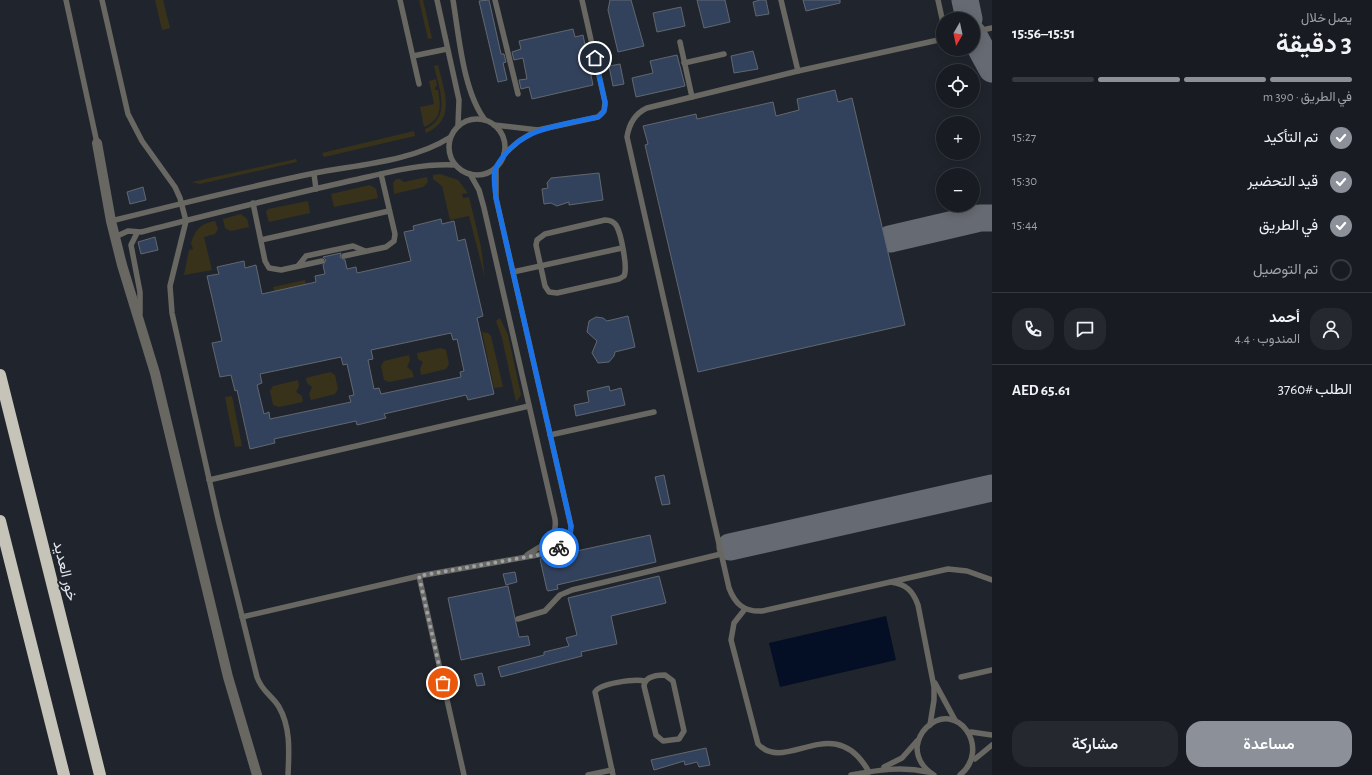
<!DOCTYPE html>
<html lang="ar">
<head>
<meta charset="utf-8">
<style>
	body { margin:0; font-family:"Alegreya Sans",Vazirmatn,sans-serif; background:#25292f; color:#f1f3f6; direction:rtl; height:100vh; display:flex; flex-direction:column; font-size:15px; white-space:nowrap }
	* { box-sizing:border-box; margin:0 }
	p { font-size:13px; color:#9fa1a5 }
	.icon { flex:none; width:22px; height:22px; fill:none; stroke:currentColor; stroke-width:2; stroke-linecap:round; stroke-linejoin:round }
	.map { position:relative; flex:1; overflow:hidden; direction:ltr }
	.sheet { display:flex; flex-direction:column; background:#181c22; width:380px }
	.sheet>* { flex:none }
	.needle { width:26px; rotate:189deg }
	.buttons { position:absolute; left:936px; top:12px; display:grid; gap:8px }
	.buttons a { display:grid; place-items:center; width:44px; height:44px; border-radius:50%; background:#181c22; box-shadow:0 2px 10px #0003,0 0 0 1px #363a40; font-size:20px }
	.pin { position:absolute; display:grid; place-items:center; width:34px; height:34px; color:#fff; margin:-17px; border:2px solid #fff; border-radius:50%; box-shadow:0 1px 4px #0007 }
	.courier { position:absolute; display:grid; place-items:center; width:40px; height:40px; margin:-20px; border:3px solid #1a73e8; border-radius:50%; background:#fff; color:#222; box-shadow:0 1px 5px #0007 }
	.head em { font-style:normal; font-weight:600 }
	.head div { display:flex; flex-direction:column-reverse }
	.head { display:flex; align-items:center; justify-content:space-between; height:68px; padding:0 20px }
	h1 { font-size:26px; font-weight:600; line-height:30px }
	.bar { display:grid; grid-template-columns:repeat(4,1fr); gap:6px 4px; align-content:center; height:48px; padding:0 20px }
	.bar i { height:5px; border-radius:3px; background:#363a40 }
	.bar .selected { background:#8c9099 }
	.bar p { grid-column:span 4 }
	.line { display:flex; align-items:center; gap:10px; padding:0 20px; border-top:1px solid #363a40 }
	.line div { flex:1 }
	.round { display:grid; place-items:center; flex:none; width:42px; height:42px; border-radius:16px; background:#25292f }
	ol { padding:0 20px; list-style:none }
	li { display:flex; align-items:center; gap:12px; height:44px }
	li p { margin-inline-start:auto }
	li .icon { padding:4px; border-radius:50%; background:#8c9099; color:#fff; stroke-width:4 }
	li:last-child { color:#9fa1a5 }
	li i { width:22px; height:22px; border:2px solid #363a40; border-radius:50% }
	.action { display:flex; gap:8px; margin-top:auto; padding:8px 20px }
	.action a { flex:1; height:46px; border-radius:16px; background:#8c9099; color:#fff; font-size:16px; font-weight:600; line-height:46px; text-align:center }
	.action a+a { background:#25292f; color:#f1f3f6 }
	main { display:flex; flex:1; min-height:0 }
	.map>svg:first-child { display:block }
	.green { fill:#38321a }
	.water { fill:#040e24 }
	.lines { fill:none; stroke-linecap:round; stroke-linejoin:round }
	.taxiway { stroke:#666a72; stroke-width:27 }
	.building { fill:#33425c; stroke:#616770; fill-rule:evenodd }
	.service { stroke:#686762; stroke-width:5.5 }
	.minor { stroke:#686762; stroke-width:10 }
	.motorway { stroke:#c6c3b8; stroke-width:12 }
	.done { stroke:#9ea2a8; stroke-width:4; stroke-dasharray:0 7.2 }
	.route { stroke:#1a73e8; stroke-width:5 }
	.labels { text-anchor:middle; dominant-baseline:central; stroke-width:4; stroke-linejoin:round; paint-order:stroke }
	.street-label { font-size:15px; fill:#e2e5eb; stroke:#20252d }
</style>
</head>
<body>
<main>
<section class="sheet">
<div class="head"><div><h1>3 دقيقة</h1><p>يصل خلال</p></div><em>15:51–15:56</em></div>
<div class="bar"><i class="selected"></i><i class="selected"></i><i class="selected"></i><i></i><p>في الطريق · 390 m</p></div>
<ol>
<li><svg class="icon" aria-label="check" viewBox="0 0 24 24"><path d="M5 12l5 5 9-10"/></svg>تم التأكيد<p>15:27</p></li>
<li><svg class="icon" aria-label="check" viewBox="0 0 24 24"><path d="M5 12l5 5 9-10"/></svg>قيد التحضير<p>15:30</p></li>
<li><svg class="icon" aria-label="check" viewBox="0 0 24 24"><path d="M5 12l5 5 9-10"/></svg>في الطريق<p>15:44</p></li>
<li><i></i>تم التوصيل</li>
</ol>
<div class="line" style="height:72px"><a class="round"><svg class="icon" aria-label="person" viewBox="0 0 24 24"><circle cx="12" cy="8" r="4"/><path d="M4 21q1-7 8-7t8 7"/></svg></a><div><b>أحمد</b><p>المندوب · 4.4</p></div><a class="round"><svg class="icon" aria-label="chat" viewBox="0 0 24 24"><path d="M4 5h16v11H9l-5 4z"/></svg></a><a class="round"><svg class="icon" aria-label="phone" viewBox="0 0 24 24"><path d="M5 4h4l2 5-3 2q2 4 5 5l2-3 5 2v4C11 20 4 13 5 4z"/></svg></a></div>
<div class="line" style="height:52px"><div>الطلب #3760</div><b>AED 65.61</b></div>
<div class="action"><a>مساعدة</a><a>مشاركة</a></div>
</section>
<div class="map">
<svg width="992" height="775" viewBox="0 0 992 775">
	<rect width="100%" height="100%" fill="#20252d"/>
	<g class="green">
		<polygon points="155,0 163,0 170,28 162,30"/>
		<polygon points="419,0 423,0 432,38 428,39"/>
		<path d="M 438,65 C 444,91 457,119 426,133 L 425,129 C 452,118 439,88 434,66 Z"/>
		<path d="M 436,79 L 437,86 L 435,87 L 435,90 L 438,90 C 441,106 442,120 424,127 L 420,107 L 434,104 L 429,81 Z"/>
		<polygon points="414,131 415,136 324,157 322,153"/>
		<polygon points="296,159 297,162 200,184 192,182"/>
		<polygon points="440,174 458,180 468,193 462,194 463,198 469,197 481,247 485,278 469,216 450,220 442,186 433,179 433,175"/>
		<polygon points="427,177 428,182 423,187 394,194 393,183 396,179 400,179 404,182"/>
		<polygon points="370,185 376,189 378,198 334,207 331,194"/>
		<polygon points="308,201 310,213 269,222 266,212 268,209"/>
		<polygon points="241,214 247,219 249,227 231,231 225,228 223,219"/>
		<path d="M 215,221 L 218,229 L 215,234 L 204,237 L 212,270 L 184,275 L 189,250 L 193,249 L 191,243 C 196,229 200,224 215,221 Z"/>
		<polygon points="305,280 306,284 274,291 273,287"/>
		<polygon points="500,318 508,335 521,395 516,402 502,338 496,321"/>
		<polygon points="482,332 488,333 491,336 503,387 494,388"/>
		<polygon points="441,348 446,350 449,364 446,369 421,375 420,369 423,362 418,359 417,353"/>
		<polygon points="409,355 410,360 407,367 412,371 414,377 389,382 384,380 381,366 384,361"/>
		<polygon points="330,372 335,375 338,389 335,394 311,400 309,394 312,387 307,383 306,378"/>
		<polygon points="298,380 299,386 296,392 302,396 303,402 279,407 273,405 270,391 273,386"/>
		<polygon points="232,396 242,446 235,447 225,397"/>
	</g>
	<polygon class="water" points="886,616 896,660 780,687 769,643"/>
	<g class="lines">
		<g class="taxiway">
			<polyline points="965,0 969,19"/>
			<polyline points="973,34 992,69"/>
			<polyline points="890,239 980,218 992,218"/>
			<polyline points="730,547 992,488"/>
		</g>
	</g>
	<g class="building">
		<polygon points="489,0 501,54 504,54 506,62 503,63 507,80 498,82 479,1"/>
		<polygon points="610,0 631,0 644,46 618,52 608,10"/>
		<polygon points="697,0 725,0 730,22 704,28"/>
		<polygon points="760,0 766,0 769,14 756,16 753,2"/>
		<polygon points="803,0 840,0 840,3 806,11"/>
		<polygon points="681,7 685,26 657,32 653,13"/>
		<polygon points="573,29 575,37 583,35 593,85 532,99 529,87 521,89 519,80 527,79 523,58 514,60 512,52 521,49 519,41"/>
		<polygon points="753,51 758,69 734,73 731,56"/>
		<polygon points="677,55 685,86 636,97 632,78 653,73 650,61"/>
		<polygon points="620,64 624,84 613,86 609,66"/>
		<polygon points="835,90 838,102 852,98 905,325 698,372 645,145 648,144 643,126 696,114 697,119 773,102 776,116 799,110 797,99"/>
		<polygon points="599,173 603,200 569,205 569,202 557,206 551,203 544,204 542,189 548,188 547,183 551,178"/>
		<polygon points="143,187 146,200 130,204 127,192"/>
		<path d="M 441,219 L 442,224 L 454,221 L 458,241 L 465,239 L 483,316 L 477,318 L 494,394 L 468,400 L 466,395 L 384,414 L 386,418 L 357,425 L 356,421 L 274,439 L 275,443 L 250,449 L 237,390 L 235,391 L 231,375 L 220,377 L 212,343 L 222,341 L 207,276 L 219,274 L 217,267 L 244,261 L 245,268 L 256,265 L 262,294 L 316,282 L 315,276 L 325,274 L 323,265 L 326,260 L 323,257 L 341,253 L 340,257 L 345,260 L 347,269 L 356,267 L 357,273 L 411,261 L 404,232 L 414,230 L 413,226 ZM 451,333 L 453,340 L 457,339 L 464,371 L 460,372 L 461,377 L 381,394 L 379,388 L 374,389 L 368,360 L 373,359 L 371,350 ZM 341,357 L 343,365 L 347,364 L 354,395 L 349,396 L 351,402 L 270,419 L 269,412 L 264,414 L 257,385 L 262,383 L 260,374 Z"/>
		<polygon points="155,237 158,250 141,254 138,242"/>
		<polygon points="628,316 635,347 615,352 614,356 609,362 598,363 592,353 597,341 587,332 589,321 596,317 603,318 607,321"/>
		<polygon points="609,386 610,391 621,388 625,405 576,416 574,405 589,402 587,391"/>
		<polygon points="664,475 670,504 662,505 655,477"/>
		<polygon points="650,535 656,562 557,585 558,589 548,591 547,590 540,559"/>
		<polygon points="515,572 517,582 506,585 503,574"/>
		<polygon points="659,576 666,603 611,616 617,644 581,652 582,656 501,677 498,667 544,655 544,652 569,646 566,638 577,635 568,598"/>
		<polygon points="508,586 519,637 528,636 530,645 461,660 448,598"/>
		<polygon points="482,673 485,685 477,686 474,675"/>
		<polygon points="706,748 710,765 699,767 697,762 685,765 684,761 654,770 651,760"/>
	</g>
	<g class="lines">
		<g class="service">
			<polyline points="66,0 97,143"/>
			<path d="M 102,0 L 128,114 L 142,141 L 175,187 L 180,198 L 186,221 L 170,286 L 172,313 L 218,519 L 257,677 C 262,692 272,695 279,707 C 291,728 289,752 288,775"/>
			<polyline points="400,0 419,84"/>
			<polyline points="437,0 459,100 458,125"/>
			<path d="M 453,0 C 459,36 463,91 485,120"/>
			<polyline points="495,0 518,94"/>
			<polyline points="781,0 798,71"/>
			<polyline points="938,0 943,23"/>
			<polyline points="973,32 992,28"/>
			<path d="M 943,39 L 798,71 L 647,108 C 634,114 629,124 627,137 L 729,588 C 735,604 744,612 762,611 L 948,569 L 967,571 L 992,580"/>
			<polyline points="680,42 692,97"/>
			<polyline points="413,56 447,49"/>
			<polyline points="684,63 724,54"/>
			<circle cx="477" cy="147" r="28"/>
			<polyline points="494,125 538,130 598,117 604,111 605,102 582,0"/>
			<polyline points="504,154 519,141 537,130"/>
			<polyline points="314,174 316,189"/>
			<path d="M 470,174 L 479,190 L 484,208 L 555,519 C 558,541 541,545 527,555"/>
			<polyline points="253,203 265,261 269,268 281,270 322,261"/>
			<path d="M 605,220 C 609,220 613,221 616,225 C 621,233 628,268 624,276 L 619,279 L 557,293 L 549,292 L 545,286 L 536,245 L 537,240 L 545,234 Z"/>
			<path d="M 111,221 C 179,204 247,187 315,173 C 357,165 413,161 449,138"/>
			<polyline points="137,233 131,245 140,292 140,313"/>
			<path d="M 115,237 L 128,231 L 141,232 C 208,215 274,198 341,183 C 378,175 417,163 455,165"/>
			<polyline points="261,240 389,211"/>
			<polyline points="344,256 386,247 394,241 395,234 381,174"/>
			<polyline points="298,266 306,256 353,246 365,251"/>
			<polyline points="513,272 622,248"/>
			<polyline points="550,435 654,412"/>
			<polyline points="209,480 529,406"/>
			<polyline points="419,576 464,775"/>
			<path d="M 891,582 C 906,584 913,591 918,605 L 934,687 L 934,700 L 930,725"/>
			<path d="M 745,609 L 734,623 L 731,640 L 758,744 C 786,775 834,709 869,772"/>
			<path d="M 242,617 L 419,576 L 543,554 C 559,550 571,544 571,526 L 496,198 L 496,168"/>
			<polyline points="518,619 545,611 560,595 572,590 721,554"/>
			<path d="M 665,675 L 673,681 L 684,731 L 679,739 L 663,741 L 656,735 L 644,686 C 645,676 656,675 665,675 Z"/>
			<polyline points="961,677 992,670"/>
			<polyline points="935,683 955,720"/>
			<polyline points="971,732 992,735"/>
			<polyline points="975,759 992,745"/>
			<polyline points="884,767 902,758 917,741"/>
			<polyline points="588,775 612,770"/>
			<path d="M 613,775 L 595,692 C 600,683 634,679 645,681"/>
			<path d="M 851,775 C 878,770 901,766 928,772"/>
			<path d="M 934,775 C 924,769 917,759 917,747 C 918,740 921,733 926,728 C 957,698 992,749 960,775"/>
		</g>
		<polyline class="minor" points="97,143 111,221 122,265 155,373 228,677 257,775"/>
		<g class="motorway">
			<polyline points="0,375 100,775"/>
			<polyline points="0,521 64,775"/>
		</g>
	</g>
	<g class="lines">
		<polyline class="done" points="443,683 419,576 543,554 559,548"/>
		<path class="route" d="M 559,548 L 569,540 L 571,526 L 496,198 C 495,190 492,175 496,167 C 519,127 557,126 598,117 C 604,113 606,109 605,102 L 595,58"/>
	</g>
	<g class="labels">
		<g class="street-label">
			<text transform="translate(65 571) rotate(76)">خور العديد</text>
		</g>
	</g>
</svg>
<div class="buttons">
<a><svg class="needle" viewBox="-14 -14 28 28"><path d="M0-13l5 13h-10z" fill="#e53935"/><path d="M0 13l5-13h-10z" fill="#9fa1a5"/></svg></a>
<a><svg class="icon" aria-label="locate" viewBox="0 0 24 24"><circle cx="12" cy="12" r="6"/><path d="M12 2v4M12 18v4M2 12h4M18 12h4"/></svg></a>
<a>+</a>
<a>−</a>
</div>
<div class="pin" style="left:443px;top:683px;background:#ea580c"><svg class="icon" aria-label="bag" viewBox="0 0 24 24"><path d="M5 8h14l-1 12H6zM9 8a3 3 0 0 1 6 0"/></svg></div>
<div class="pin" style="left:595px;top:58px;background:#1f2937"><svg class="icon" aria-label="home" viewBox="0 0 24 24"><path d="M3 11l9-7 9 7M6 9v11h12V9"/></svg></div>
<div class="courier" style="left:559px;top:548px"><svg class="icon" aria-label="bike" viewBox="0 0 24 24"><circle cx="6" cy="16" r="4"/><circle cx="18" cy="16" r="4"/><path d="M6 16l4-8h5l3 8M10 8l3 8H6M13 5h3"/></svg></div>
</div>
</main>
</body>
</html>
